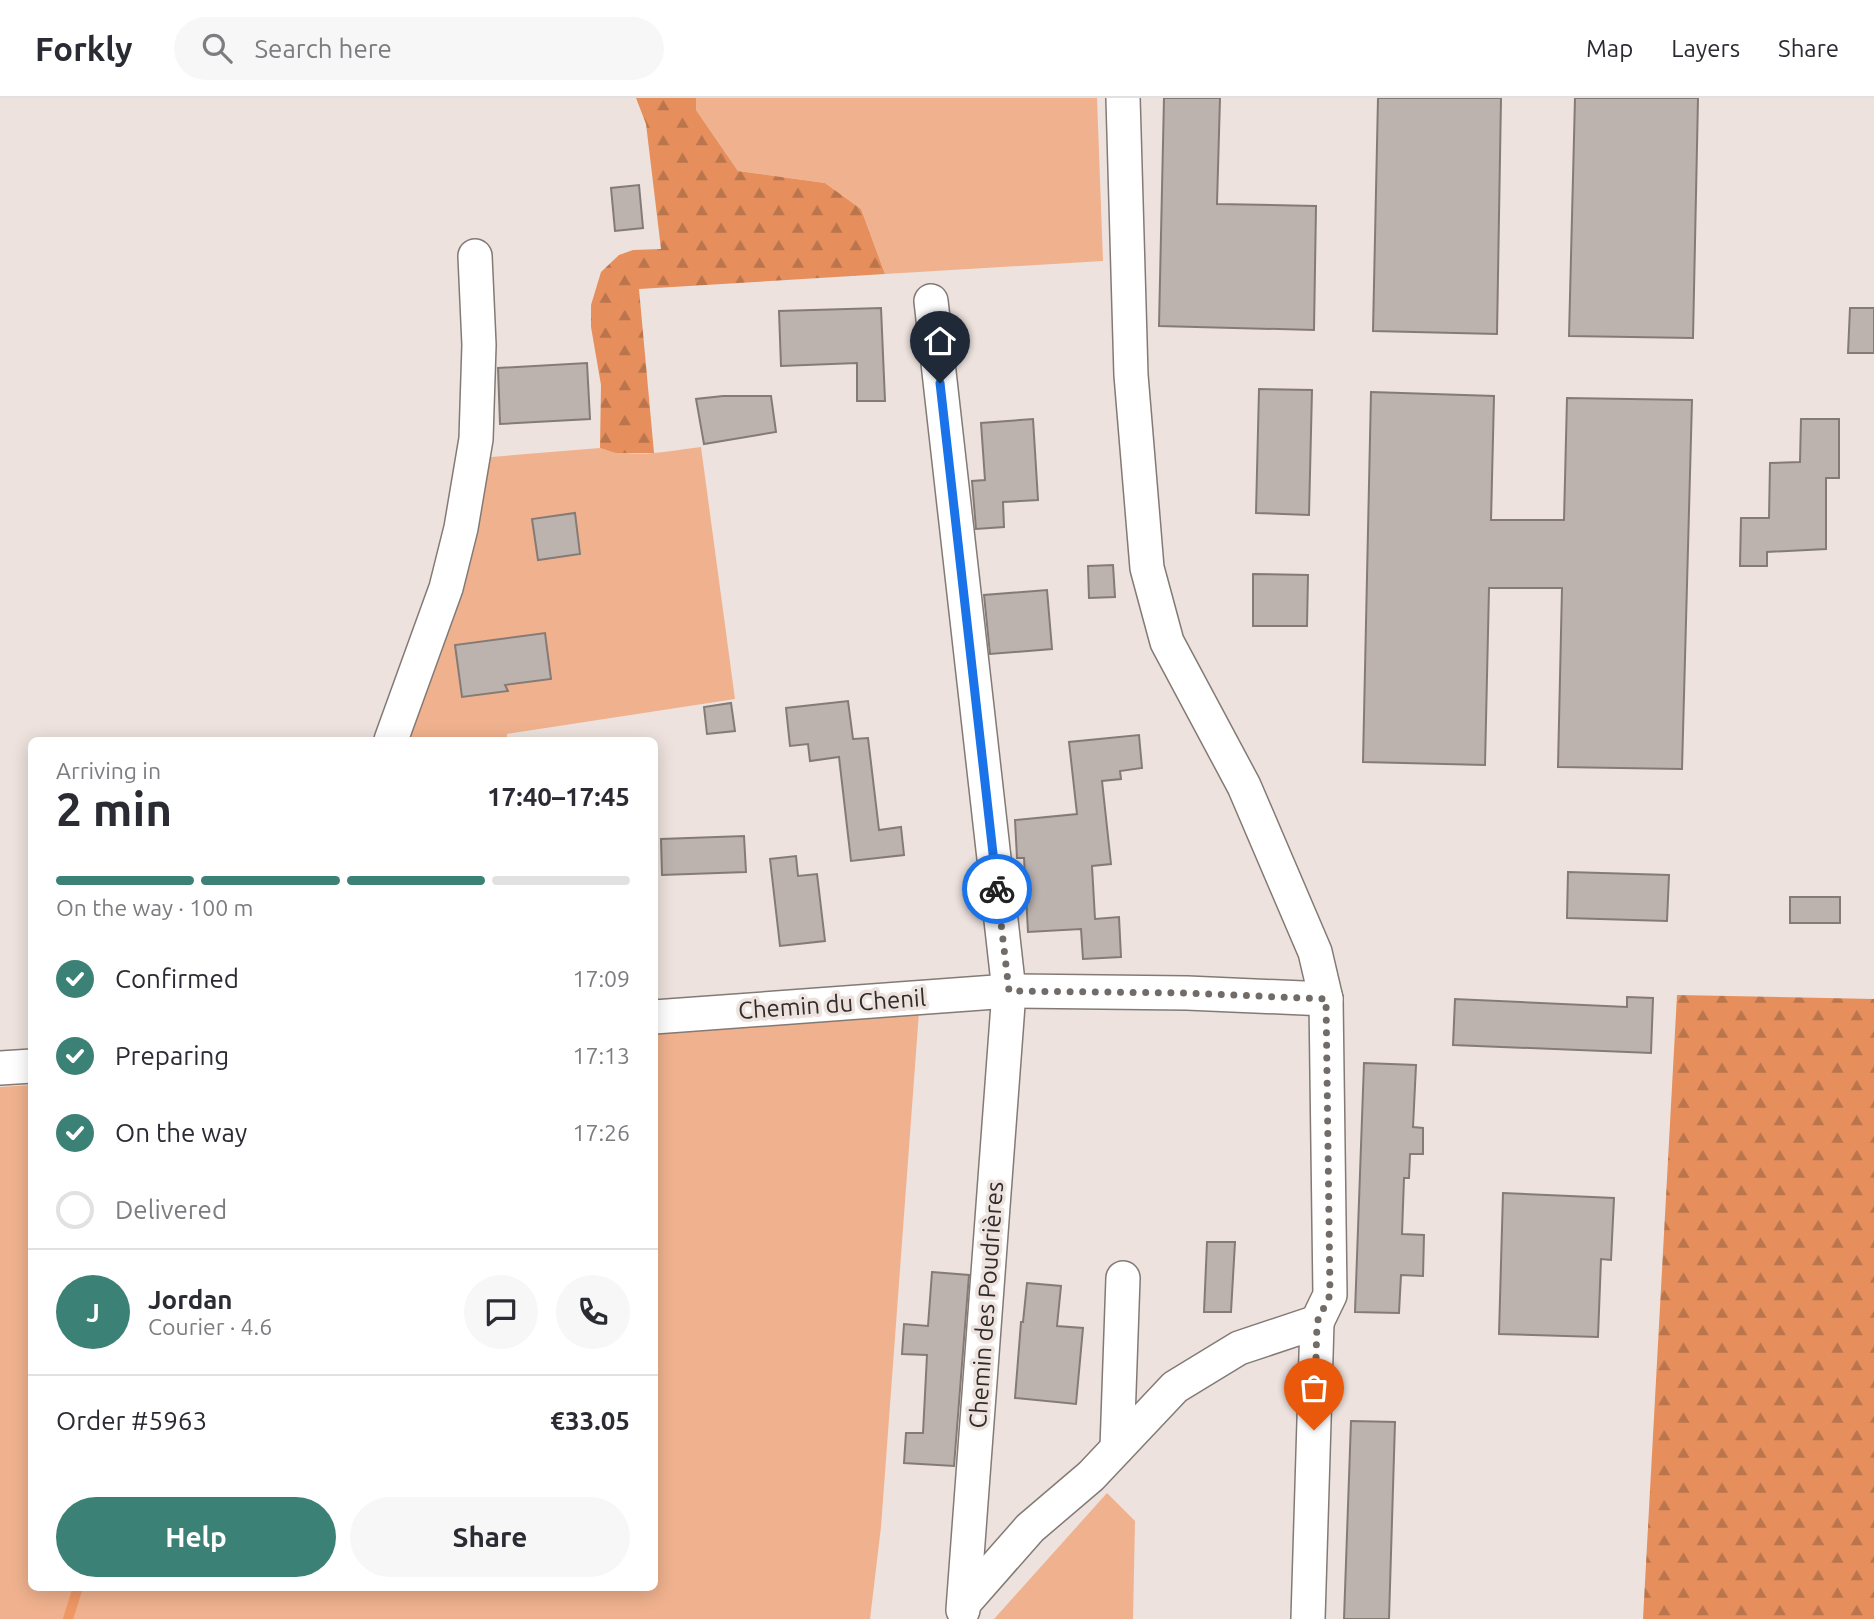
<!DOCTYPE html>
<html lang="en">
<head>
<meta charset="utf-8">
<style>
	body { margin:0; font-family:Ubuntu,sans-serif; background:#f7f7f7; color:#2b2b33; height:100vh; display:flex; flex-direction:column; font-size:26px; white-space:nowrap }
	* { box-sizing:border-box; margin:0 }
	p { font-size:23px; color:#7c7c81 }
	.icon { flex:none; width:38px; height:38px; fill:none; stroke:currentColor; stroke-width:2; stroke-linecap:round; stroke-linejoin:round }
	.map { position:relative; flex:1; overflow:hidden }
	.drawer { position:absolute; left:28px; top:639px; width:630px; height:854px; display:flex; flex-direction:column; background:#fff; border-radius:10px; box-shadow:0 4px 18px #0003 }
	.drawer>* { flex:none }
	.pin { position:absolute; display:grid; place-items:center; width:60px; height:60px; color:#fff; margin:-72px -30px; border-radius:50% 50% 50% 0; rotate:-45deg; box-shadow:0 0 7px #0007 }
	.pin .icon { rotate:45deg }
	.courier { position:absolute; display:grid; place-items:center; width:70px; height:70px; margin:-35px; border:5px solid #1a73e8; border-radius:50%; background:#fff; color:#222; box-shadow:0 2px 9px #0007 }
	.head em { font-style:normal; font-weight:700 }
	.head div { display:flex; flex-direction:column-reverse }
	.head { display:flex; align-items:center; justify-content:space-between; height:119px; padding:0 28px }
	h1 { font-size:46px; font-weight:700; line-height:52px }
	.bar { display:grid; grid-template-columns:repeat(4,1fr); gap:10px 7px; align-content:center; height:84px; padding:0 28px }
	.bar i { height:9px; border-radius:5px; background:#e1e1e2 }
	.bar .active { background:#3c8176 }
	.bar p { grid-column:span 4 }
	.line { display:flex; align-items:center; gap:18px; padding:0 28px; border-top:2px solid #e1e1e2 }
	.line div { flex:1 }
	.round { display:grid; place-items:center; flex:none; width:74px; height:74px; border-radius:37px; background:#f7f7f7 }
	ol { padding:0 28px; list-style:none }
	li { display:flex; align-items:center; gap:21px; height:77px }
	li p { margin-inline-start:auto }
	li .icon { padding:7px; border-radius:50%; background:#3c8176; color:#fff; stroke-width:4 }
	li:last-child { color:#7c7c81 }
	li i { width:38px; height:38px; border:4px solid #e1e1e2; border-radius:50% }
	.primary-button { display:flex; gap:14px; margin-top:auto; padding:14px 28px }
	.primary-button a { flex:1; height:80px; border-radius:42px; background:#3c8176; color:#fff; font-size:28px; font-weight:700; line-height:80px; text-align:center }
	.primary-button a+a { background:#f7f7f7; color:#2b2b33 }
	header { display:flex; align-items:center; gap:42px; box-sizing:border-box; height:98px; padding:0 35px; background:#fff; border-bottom:2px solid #e1e1e2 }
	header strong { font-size:33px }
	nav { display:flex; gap:38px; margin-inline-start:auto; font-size:24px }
	.search { width:490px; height:63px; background:#f7f7f7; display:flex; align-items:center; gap:18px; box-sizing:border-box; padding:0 24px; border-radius:38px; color:#7c7c81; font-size:26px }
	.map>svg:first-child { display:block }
	.grass { fill:#f0b28e }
	.forest { fill:url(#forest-firs) }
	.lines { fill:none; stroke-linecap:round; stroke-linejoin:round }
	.stream { stroke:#f09865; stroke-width:10 }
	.building { fill:#bdb3ae; stroke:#857b76; stroke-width:2 }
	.minor-casing { stroke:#837a75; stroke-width:36 }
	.minor { stroke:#fff; stroke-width:33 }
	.done { stroke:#726c69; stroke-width:7; stroke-dasharray:0 12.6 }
	.route { stroke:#1a73e8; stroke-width:9 }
	.labels { text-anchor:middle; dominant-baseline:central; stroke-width:7; stroke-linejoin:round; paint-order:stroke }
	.street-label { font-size:24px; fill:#302c2a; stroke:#ede2dd }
</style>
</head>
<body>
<header>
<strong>Forkly</strong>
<div class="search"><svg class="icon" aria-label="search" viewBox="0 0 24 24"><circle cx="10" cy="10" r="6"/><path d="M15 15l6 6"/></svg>Search here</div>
<nav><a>Map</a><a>Layers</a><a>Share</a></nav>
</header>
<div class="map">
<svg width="1874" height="1521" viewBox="0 0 1874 1521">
	<defs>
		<pattern id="forest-firs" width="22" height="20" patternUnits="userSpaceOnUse" patternTransform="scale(1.75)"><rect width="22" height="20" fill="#e68f5c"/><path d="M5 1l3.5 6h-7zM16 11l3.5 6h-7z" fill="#bb754c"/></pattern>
	</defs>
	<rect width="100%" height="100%" fill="#ede2dd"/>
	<g class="grass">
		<polygon points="696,0 1097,0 1103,163 885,176 861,111 825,85 738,73 696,12"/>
		<path d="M 701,349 L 735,601 L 507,636 L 507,642 L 385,642 L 467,361 L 600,350 C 633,361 668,353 701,349 Z"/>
		<polygon points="919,914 881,1429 870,1521 0,1521 0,989 31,987 32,1489 654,1489 655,933"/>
		<polygon points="1107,1395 1135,1423 1133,1521 994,1521"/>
	</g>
	<g class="forest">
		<polygon points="636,0 696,0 696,12 738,73 825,85 861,111 885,176 639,191 654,355 616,355 600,350 601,287 591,229 591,207 601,174 619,157 633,152 661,151 646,26"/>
		<polygon points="1677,897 1874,901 1874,1521 1643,1521"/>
	</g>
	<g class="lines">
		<polyline class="stream" points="68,1521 78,1489"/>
	</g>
	<g class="building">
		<polygon points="1164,0 1220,0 1217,106 1316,108 1314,232 1159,228"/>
		<polygon points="1378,0 1501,0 1497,236 1373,233"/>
		<polygon points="1575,0 1698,0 1693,240 1569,238"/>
		<polygon points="639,87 643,130 615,133 611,90"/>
		<polygon points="881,210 885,303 857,303 857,265 781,268 779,213"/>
		<polygon points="1850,210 1874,210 1874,255 1848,255"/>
		<polygon points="587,265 590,321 500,326 498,270"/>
		<polygon points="1259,291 1312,292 1309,417 1256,415"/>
		<polygon points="1371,294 1494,298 1491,422 1564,422 1567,300 1692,302 1682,671 1558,669 1562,490 1489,490 1485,667 1363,664"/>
		<polygon points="723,298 771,298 776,334 704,346 696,301"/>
		<polygon points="1033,321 1038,402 1003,404 1004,429 976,431 972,383 985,382 981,325"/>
		<polygon points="1801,321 1839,321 1839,380 1826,380 1826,451 1767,454 1767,468 1740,468 1741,420 1769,420 1770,365 1800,364"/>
		<polygon points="575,415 580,456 538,462 532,421"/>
		<polygon points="1113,467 1115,499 1089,500 1088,468"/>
		<polygon points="1253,476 1308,477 1307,528 1253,528"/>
		<polygon points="1047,492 1052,551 990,556 984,497"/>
		<polygon points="545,535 551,581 505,587 508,593 462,599 455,547"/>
		<polygon points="848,603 853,641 868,640 879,732 901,729 904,757 851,763 839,659 810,663 808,646 790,648 786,610"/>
		<polygon points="731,605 735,633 707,636 704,609"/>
		<polygon points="1139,637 1142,670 1120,673 1121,681 1102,683 1111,766 1092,768 1095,821 1119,819 1121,859 1083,861 1081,831 1028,834 1024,760 1017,760 1015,722 1077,716 1069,644"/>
		<polygon points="744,738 746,774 662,777 661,741"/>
		<polygon points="796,758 798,778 817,776 825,843 780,848 770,761"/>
		<polygon points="1568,774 1669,777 1667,823 1567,820"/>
		<rect x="1790" y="799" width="50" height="26"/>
		<polygon points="1627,899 1653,900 1651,955 1453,947 1455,901 1627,909"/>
		<polygon points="1364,965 1416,967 1413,1029 1423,1030 1423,1056 1410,1056 1409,1080 1404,1080 1402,1136 1424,1137 1423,1178 1401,1177 1399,1215 1355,1214"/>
		<polygon points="1503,1095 1614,1100 1611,1162 1601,1161 1598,1239 1499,1236"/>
		<polygon points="1207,1144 1235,1144 1231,1214 1204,1214"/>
		<polygon points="932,1174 969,1177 954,1368 904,1365 906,1335 923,1335 927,1257 902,1256 904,1226 928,1228"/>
		<polygon points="1027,1185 1061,1188 1057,1228 1083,1230 1076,1306 1015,1300 1021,1224 1023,1224"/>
		<polygon points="1351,1323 1395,1324 1389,1521 1344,1521"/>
	</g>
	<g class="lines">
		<defs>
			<g id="minor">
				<polyline points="931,203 1009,893 963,1512"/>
				<polyline points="391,642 446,490 461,430 476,341 479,247 475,158"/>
				<polyline points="654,919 1009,893 1187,895 1326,901"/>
				<polyline points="0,970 32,968"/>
				<polyline points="1117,1350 1123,1180"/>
				<polyline points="964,1505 1030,1430 1091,1378 1175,1289 1239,1250 1317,1224 1330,1197 1326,901 1315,854 1244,688 1167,544 1147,470 1131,277 1123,0"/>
				<polyline points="1308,1521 1317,1224"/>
			</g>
		</defs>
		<use href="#minor" class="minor-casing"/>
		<use href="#minor" class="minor"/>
	</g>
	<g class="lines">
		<polyline class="done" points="997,791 1009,893 1187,895 1326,901 1330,1197 1317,1224 1314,1332"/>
		<polyline class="route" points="940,285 997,791"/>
	</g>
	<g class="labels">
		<g class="street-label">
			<text transform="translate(832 906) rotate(-4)">Chemin du Chenil</text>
			<text transform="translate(986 1207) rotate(-86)">Chemin des Poudrières</text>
		</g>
	</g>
</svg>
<div class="pin" style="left:1314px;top:1332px;background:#ea580c"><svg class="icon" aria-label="bag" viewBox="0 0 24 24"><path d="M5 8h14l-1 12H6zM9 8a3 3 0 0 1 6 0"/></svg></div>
<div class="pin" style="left:940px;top:285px;background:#1f2937"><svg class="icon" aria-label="home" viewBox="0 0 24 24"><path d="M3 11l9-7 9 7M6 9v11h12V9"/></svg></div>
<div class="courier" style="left:997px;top:791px"><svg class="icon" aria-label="bike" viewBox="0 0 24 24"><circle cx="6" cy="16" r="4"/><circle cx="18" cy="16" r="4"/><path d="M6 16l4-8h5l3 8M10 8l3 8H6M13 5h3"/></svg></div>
<section class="drawer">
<div class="head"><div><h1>2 min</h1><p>Arriving in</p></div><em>17:40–17:45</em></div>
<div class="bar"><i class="active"></i><i class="active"></i><i class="active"></i><i></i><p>On the way · 100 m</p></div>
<ol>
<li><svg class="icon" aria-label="check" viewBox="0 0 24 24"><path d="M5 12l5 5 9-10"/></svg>Confirmed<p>17:09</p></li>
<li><svg class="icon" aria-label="check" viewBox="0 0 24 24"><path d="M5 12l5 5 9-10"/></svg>Preparing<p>17:13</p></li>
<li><svg class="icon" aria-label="check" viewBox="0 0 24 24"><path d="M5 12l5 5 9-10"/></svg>On the way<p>17:26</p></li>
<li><i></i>Delivered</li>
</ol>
<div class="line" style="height:126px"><b class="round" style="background:#3c8176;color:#fff">J</b><div><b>Jordan</b><p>Courier · 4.6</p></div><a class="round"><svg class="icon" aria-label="chat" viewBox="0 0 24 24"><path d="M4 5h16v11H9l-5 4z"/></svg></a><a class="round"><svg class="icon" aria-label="phone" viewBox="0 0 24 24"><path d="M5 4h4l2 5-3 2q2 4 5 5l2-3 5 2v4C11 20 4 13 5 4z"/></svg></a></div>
<div class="line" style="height:91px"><div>Order #5963</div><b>€33.05</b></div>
<div class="primary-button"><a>Help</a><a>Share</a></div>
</section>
</div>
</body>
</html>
